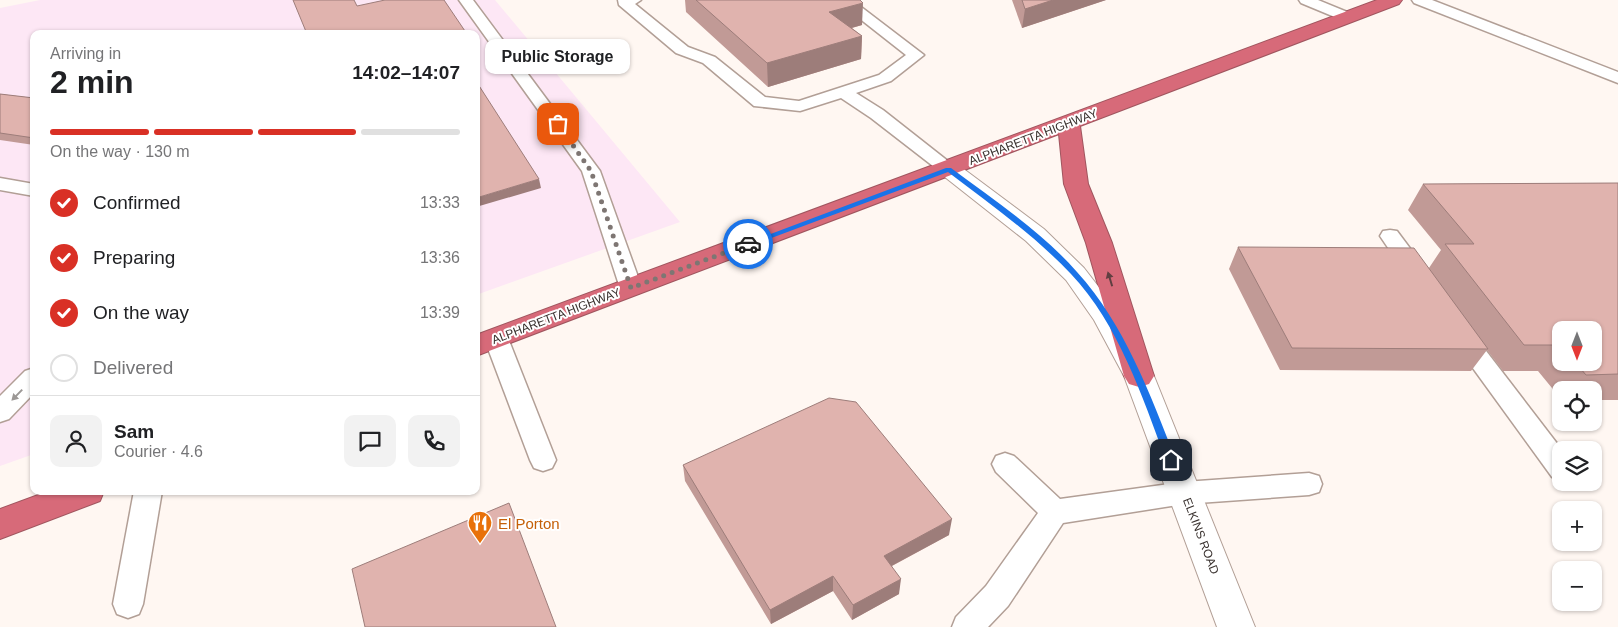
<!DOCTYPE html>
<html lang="en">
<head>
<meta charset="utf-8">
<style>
	body { margin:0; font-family:Arial,sans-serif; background:#f2f2f2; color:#202124; height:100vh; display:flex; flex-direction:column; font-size:19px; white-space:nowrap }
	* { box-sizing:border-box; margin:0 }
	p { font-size:16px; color:#757577 }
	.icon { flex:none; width:28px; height:28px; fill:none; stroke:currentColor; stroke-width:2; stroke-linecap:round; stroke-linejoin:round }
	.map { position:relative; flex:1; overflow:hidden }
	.drawer { position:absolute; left:30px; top:30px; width:450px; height:465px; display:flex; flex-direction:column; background:#fff; border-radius:10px; box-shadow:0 1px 4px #0004 }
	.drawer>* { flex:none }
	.needle { width:32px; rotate:180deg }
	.tools { position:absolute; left:1552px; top:321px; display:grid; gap:10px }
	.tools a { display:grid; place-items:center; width:50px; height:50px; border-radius:10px; background:#fff; box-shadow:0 1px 4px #0004; font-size:25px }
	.pin { position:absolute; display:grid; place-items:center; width:42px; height:42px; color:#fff; margin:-21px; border-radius:10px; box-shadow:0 2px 8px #0006 }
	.courier { position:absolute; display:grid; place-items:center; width:50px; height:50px; margin:-25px; border:4px solid #1a73e8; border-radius:50%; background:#fff; color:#222; box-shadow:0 1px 6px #0007 }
	.bubble { position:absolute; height:35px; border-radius:10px; background:#fff; box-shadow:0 1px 4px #0004; font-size:16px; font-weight:700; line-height:35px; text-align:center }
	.head em { font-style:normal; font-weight:700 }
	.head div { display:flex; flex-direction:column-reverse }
	.head { display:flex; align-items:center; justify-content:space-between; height:85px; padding:0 20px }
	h1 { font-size:32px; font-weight:700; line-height:38px }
	.bar { display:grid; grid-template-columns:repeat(4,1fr); gap:8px 5px; align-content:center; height:60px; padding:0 20px }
	.bar i { height:6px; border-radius:4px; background:#e0e0e0 }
	.bar .current { background:#d93025 }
	.bar p { grid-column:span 4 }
	.line { display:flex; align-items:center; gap:12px; padding:0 20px; border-top:1px solid #e0e0e0 }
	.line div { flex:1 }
	.round { display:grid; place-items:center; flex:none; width:52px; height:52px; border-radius:10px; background:#f2f2f2 }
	ol { padding:0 20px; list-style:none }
	li { display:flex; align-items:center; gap:15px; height:55px }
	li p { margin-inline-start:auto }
	li .icon { padding:5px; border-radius:50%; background:#d93025; color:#fff; stroke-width:4 }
	li:last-child { color:#757577 }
	li i { width:28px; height:28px; border:2px solid #e0e0e0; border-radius:50% }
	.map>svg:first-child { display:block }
	.commercial { fill:#fde7f5 }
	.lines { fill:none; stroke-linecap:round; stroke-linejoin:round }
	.lane-casing { stroke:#b29f96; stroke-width:3 }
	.secondary-casing { stroke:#b29f96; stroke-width:2 }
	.highway-casing { stroke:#a0565f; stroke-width:2 }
	.lane { fill:#fff; fill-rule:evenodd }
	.secondary { fill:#fff; fill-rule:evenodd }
	.highway { fill:#d76a79; fill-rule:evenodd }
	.wall { fill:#c19a96; fill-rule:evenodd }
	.shaded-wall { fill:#9d7d7a }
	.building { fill:#e0b3ae; stroke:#9d7d7a }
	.oneway { fill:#603f41 }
	.oneway2 { fill:#9c9896 }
	.route { fill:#1a73e8 }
	.done { stroke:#7e7673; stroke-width:5; stroke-dasharray:0 9 }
	.labels { text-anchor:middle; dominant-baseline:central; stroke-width:4; stroke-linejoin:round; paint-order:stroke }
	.street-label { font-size:12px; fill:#39312e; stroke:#fff }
	.near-food-label { font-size:15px; fill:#c56008; stroke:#fff; text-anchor:start }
</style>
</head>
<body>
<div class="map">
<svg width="1618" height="627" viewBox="0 0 1618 627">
	<rect width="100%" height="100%" fill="#fff7f2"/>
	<polygon class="commercial" points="40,0 495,0 680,222 476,295 476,34 34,34 34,454 0,466 0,8"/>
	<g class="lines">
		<defs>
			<g id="lane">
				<polygon points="459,0 473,0 600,171 642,288 639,293 631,295 623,293 620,288 582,171"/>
				<polygon points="618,0 641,0 635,4 688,47 715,57 765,97 799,101 879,75 906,55 836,0 852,0 924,55 891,81 856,93 883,110 958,169 956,173 942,173 871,118 841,98 800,111 754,106 703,63 676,53 619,5"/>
				<polygon points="1299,0 1318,0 1352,14 1354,17 1347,21 1342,20 1301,3"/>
				<polygon points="1412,0 1432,0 1618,72 1618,83 1414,3"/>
				<polygon points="0,178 34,184 34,196 0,190"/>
				<polygon points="1390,230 1397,231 1424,267 1427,272 1424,277 1416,279 1408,277 1380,236 1383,231"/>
				<polygon points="1462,328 1470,330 1562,450 1561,480 1552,477 1454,342 1450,336 1454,330"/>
				<polygon points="496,330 504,332 508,338 556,460 552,468 543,471 534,468 530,460 484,338 488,332"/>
				<polygon points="34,368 34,393 9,419 0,422 0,396 25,371"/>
				<polygon points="1005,453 1014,456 1060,499 1184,482 1309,473 1319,476 1322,484 1319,492 1309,495 1184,504 1063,523 1008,606 988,627 952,627 956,617 986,586 1038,513 996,472 992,464 996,456"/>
				<polygon points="134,491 162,491 143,604 139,614 128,618 117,614 113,604"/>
			</g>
			<polygon id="secondary" points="949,162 957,164 1044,229 1084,268 1115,308 1154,376 1255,627 1217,627 1124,376 1094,320 1066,280 1026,241 941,174 938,169 941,164"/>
			<g id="highway">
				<polygon points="1377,0 1402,0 1399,4 1080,126 1088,184 1112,243 1154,376 1149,384 1139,387 1129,384 1124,376 1086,243 1064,184 1059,134 476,356 476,335"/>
				<polygon points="49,491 104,491 100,501 0,539 0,509"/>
			</g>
		</defs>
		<use href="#lane" class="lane-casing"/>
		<use href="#secondary" class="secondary-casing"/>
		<use href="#highway" class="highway-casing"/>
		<use href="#lane" class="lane"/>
		<use href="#secondary" class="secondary"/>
		<use href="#highway" class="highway"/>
	</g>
	<g class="wall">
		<polygon points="685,0 860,0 862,25 852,28 862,36 861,59 768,87 686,12"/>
		<polygon points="1012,0 1106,0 1022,28"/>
		<polygon points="0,94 34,98 34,145 0,140"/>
		<path d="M 1618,183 L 1618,400 L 1594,400 L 1594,390 L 1561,390 L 1561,399 L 1538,371 L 1503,371 L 1487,350 L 1471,371 L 1280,370 L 1229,269 L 1238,247 L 1429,268 L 1441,250 L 1408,210 L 1423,184 ZM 1561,330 L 1594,362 L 1561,362 Z"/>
		<polygon points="683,465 949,535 892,566 899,594 852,620 833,591 771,624 685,481"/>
	</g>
	<g class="shaded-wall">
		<polygon points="1053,0 1106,0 1022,28 1025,9"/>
		<polygon points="863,3 862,25 829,34 829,12"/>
		<polygon points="862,36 861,59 768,87 767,63"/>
		<polygon points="539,179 541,188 476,207 476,198"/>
		<polygon points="952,519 949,535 882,571 884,556"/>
		<polygon points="833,576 833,591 771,624 770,610"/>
		<polygon points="901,579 899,594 852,620 853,605"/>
	</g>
	<g class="building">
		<polygon points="293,0 354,0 357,6 385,0 444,0 467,34 307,34"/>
		<polygon points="696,0 860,0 863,3 829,12 862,36 767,63"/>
		<polygon points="1022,0 1053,0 1025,9"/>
		<polygon points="476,81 539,179 476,198"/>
		<polygon points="0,94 34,98 34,138 0,133"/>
		<polygon points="1618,183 1618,374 1586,375 1575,362 1594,362 1594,330 1561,330 1561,346 1560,345 1524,345 1445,244 1474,244 1423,184"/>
		<polygon points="1238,247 1414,248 1488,349 1292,348"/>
		<polygon points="829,398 856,402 952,519 884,556 901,579 853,605 833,576 770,610 683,465"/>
		<polygon points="509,503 556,627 365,627 352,569"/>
	</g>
	<defs><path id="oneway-solid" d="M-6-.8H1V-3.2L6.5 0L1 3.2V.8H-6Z" transform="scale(1.25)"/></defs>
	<use class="oneway" href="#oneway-solid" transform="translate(1110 279) rotate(-107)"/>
	<use class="oneway2" href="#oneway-solid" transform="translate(17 395) rotate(134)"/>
	<path class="route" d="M 946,168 L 951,168 C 994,200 1041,231 1077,272 C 1125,325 1150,394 1176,460 L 1174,462 L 1168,462 L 1166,460 C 1142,396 1119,325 1071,274 C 1034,235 990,204 948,172 L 750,246 L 744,244 Z"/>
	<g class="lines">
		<polyline class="done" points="558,124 591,171 631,288 748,244"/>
	</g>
	<defs>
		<symbol id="restaurant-pin" viewBox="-11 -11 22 30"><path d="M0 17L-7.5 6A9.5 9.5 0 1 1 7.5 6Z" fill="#e8710a" stroke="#fff"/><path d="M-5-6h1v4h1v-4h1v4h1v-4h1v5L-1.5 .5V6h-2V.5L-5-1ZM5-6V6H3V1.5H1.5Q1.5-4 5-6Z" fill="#fff"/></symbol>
	</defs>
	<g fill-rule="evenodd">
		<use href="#restaurant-pin" x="466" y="509" width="28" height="38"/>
	</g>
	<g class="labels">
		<g class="street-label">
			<text transform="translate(1033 137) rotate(-21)">ALPHARETTA HIGHWAY</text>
			<text transform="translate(556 316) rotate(-21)">ALPHARETTA HIGHWAY</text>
			<text transform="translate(1201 536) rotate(69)">ELKINS ROAD</text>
		</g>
		<g class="near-food-label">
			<text x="498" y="523">El Porton</text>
		</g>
	</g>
</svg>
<div class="tools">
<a><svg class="needle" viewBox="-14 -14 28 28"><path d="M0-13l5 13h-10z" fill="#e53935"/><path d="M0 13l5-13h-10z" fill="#757577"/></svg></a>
<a><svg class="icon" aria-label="locate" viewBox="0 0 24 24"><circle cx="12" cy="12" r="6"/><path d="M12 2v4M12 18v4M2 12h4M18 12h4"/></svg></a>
<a><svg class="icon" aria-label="layers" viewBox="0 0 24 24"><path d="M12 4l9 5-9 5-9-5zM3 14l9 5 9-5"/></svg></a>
<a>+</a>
<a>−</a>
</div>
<div class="pin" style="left:558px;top:124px;background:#ea580c"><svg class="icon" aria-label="bag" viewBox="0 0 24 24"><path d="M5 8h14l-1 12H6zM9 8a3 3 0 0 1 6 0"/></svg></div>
<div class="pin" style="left:1171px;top:460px;background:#1f2937"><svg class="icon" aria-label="home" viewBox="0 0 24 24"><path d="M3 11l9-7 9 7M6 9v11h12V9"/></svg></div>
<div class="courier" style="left:748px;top:244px"><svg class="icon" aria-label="car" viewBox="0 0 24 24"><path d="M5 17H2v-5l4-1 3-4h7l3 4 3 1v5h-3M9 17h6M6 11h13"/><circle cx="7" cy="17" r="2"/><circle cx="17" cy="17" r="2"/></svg></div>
<div class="bubble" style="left:485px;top:39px;width:145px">Public Storage</div>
<section class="drawer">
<div class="head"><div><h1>2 min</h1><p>Arriving in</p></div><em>14:02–14:07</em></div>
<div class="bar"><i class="current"></i><i class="current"></i><i class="current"></i><i></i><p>On the way · 130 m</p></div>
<ol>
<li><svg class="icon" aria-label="check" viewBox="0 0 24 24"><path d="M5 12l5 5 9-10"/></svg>Confirmed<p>13:33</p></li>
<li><svg class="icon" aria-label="check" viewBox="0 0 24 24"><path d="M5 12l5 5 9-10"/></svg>Preparing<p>13:36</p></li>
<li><svg class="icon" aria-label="check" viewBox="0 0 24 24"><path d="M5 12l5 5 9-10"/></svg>On the way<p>13:39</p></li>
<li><i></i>Delivered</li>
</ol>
<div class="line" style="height:90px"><a class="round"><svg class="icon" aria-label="person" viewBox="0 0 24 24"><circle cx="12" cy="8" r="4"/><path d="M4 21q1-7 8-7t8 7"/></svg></a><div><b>Sam</b><p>Courier · 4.6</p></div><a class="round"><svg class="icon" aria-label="chat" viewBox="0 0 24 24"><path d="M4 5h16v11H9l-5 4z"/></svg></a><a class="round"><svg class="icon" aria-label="phone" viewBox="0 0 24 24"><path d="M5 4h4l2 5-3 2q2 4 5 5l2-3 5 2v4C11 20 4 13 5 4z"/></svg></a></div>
</section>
</div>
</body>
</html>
